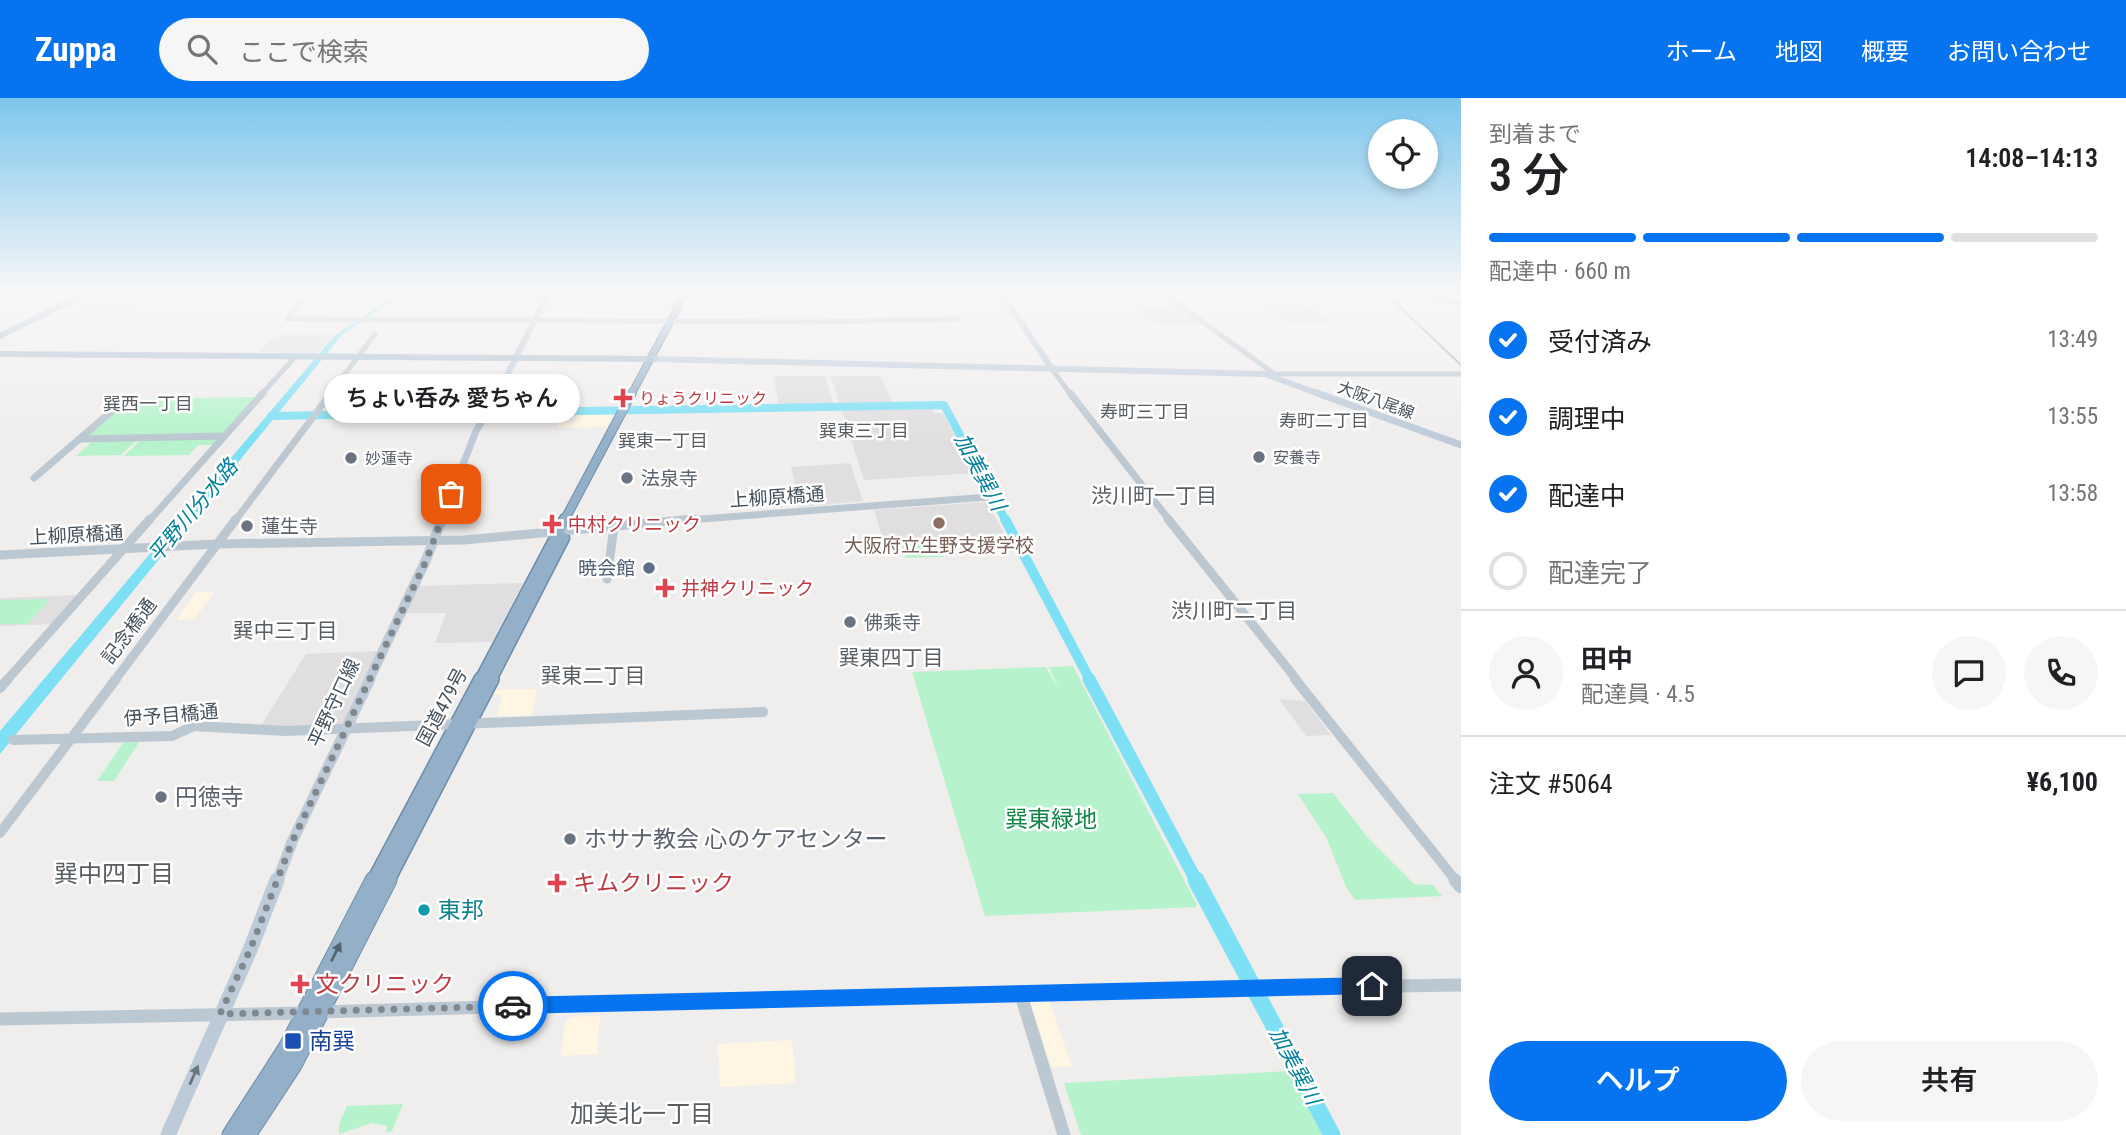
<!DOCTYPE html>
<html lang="ja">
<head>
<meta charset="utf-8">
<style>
	body { margin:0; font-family:"Roboto Condensed","Noto Sans JP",sans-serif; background:#f6f6f6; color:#202124; height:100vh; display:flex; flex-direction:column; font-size:26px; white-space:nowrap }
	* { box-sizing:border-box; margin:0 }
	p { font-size:23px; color:#757577 }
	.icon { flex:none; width:38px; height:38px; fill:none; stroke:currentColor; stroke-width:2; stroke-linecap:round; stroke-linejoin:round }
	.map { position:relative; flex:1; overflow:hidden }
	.panel { display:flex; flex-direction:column; background:#fff; width:665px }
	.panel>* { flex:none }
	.buttons { position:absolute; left:1368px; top:21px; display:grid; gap:14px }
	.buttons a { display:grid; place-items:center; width:70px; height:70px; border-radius:50%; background:#fff; box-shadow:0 4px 10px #0003; font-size:35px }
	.pin { position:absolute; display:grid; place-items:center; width:60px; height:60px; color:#fff; margin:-30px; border-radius:14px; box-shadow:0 4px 10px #0006 }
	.courier { position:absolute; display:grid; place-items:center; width:70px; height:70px; margin:-35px; border:5px solid #0674f1; border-radius:50%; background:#fff; color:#222; box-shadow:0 2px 9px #0007 }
	.bubble { position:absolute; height:49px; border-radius:24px; background:#fff; box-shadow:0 4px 10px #0003; font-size:23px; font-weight:600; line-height:49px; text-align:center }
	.head em { font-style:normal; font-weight:600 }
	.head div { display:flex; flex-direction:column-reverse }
	.head { display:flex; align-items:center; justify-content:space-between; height:119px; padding:0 28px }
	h1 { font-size:46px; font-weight:600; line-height:52px }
	.bar { display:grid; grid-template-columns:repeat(4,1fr); gap:10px 7px; align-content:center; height:84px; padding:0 28px }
	.bar i { height:9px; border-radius:5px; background:#e0e0e0 }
	.bar .current { background:#0674f1 }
	.bar p { grid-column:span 4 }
	.line { display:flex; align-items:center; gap:18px; padding:0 28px; border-top:2px solid #e0e0e0 }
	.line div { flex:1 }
	.round { display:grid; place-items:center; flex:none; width:74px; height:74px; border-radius:37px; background:#f6f6f6 }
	ol { padding:0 28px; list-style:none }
	li { display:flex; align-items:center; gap:21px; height:77px }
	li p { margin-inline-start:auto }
	li .icon { padding:7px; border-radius:50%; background:#0674f1; color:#fff; stroke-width:4 }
	li:last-child { color:#757577 }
	li i { width:38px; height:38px; border:4px solid #e0e0e0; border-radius:50% }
	.action { display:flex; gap:14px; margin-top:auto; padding:14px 28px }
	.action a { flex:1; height:80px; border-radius:42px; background:#0674f1; color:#fff; font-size:28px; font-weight:600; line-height:80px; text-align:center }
	.action a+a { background:#f6f6f6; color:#202124 }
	header { display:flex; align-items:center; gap:42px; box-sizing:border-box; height:98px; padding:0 35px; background:#0674f1; color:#fff }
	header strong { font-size:33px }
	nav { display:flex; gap:38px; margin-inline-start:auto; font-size:24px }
	.search { width:490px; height:63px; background:#f6f6f6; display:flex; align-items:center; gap:18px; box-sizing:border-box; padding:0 24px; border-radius:38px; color:#757577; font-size:26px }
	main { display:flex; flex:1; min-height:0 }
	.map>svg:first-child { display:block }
	.commercial { fill:#fef5e3 }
	.education { fill:#e1dedf }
	.green { fill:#b6f3cc }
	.water { fill:#7ee0f5 }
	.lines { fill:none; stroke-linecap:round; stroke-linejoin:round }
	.river-far3 { stroke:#7ee0f5; stroke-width:8 }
	.river-far2 { stroke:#7ee0f5; stroke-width:10 }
	.river-far1 { stroke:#7ee0f5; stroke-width:13 }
	.river { stroke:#7ee0f5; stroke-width:17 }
	.trunk-far4-casing { stroke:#6b8dad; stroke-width:8 }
	.trunk-far3-casing { stroke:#6b8dad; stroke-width:10 }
	.trunk-far2-casing { stroke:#6b8dad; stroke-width:13 }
	.trunk-far1-casing { stroke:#6b8dad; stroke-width:16 }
	.trunk-casing { stroke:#6b8dad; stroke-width:19 }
	.tertiary-far4 { stroke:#bcc8d1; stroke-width:5 }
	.tertiary-far3 { stroke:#bcc8d1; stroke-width:7 }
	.tertiary-far2 { stroke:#bcc8d1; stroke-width:9 }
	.tertiary-far1 { stroke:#bcc8d1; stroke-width:10 }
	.tertiary { stroke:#bcc8d1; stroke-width:13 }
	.secondary-far4 { stroke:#bdcbd9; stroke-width:6 }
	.secondary-far3 { stroke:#bdcbd9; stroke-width:7 }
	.secondary-far2 { stroke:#bdcbd9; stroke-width:10 }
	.secondary-far1 { stroke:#bdcbd9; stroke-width:11 }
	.secondary { stroke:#bdcbd9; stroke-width:15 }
	.primary { stroke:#aabecf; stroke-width:6 }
	.trunk-far4 { stroke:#94b0c8; stroke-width:6 }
	.trunk-far3 { stroke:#94b0c8; stroke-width:8 }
	.trunk-far2 { stroke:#94b0c8; stroke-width:10 }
	.trunk-far1 { stroke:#94b0c8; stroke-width:13 }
	.trunk { stroke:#94b0c8; stroke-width:17 }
	.rail { stroke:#afb3b9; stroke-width:2 }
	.oneway { fill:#546472 }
	.oneway2 { fill:#687682 }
	.route { fill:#0674f1 }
	.done { stroke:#80888f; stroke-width:7; stroke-dasharray:0 12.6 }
	.health-dot { fill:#e0444e; stroke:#fff; stroke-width:2.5 }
	.worship-dot { fill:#6b7280; stroke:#fff; stroke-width:2.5 }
	.education-dot { fill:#8d6e63; stroke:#fff; stroke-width:2.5 }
	.service-dot { fill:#5c6f8a; stroke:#fff; stroke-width:2.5 }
	.culture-dot { fill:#0f9aa8; stroke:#fff; stroke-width:2.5 }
	.transit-dot { fill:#1a4fb4; stroke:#fff; stroke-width:2.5 }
	.labels { text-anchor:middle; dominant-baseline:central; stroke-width:5; stroke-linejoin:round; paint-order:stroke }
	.far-health-label { font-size:16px; fill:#be3a42; stroke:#fff; text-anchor:start }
	.far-street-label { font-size:16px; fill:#44515c; stroke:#fff }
	.far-worship-label { font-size:16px; fill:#5b616d; stroke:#fff; text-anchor:start }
	.far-neighbourhood-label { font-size:18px; fill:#595e63; stroke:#fff }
	.worship-label { font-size:19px; fill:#5b616d; stroke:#fff; text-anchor:start }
	.street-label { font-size:19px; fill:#44515c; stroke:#fff }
	.health-label { font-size:19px; fill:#be3a42; stroke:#fff; text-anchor:start }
	.education-label { font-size:19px; fill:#785e54; stroke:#fff }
	.service-label { font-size:19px; fill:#4e5e75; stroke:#fff; text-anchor:end }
	.water-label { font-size:21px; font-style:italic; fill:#03809b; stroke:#fff }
	.neighbourhood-label { font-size:21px; fill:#595e63; stroke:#fff }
	.near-worship-label { font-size:23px; fill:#5b616d; stroke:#fff; text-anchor:start }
	.near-park-label { font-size:23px; fill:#0d8545; stroke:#fff }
	.near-health-label { font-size:23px; fill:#be3a42; stroke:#fff; text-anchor:start }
	.near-culture-label { font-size:23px; fill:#0d838f; stroke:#fff; text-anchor:start }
	.near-transit-label { font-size:23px; fill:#164399; stroke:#fff; text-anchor:start }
	.near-neighbourhood-label { font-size:24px; fill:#595e63; stroke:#fff }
</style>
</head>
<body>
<header>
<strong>Zuppa</strong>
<div class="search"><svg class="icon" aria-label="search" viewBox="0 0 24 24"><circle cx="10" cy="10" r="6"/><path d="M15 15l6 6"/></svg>ここで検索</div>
<nav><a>ホーム</a><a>地図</a><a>概要</a><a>お問い合わせ</a></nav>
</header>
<main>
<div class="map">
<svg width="1461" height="1037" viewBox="0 0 1461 1037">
	<rect width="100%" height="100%" fill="#f0eded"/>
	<g class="commercial">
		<polygon points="576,315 613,315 609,329 556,330 561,323 575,323"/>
		<polygon points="196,494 214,494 195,521 176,522"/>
		<polygon points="537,591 532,618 497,618 502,597 491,596 493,592"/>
		<polygon points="1032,902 1049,902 1072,968 1053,970 1051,967 1030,905"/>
		<polygon points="600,918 597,956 561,958 565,925 571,919"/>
		<polygon points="792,942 796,985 720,989 718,946"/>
	</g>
	<g class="education">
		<polygon points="101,201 142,200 142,201 126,213 82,213"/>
		<polygon points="1273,206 1309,208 1336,226 1287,225 1263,208 1276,208"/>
		<polygon points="1177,208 1202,226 1167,228 1150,224 1134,209"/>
		<polygon points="277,237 333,237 316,255 258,254"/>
		<polygon points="773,278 825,278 833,305 779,306"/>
		<polygon points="831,278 881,278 892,304 839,305"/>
		<polygon points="931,309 934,315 943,315 975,375 864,382 841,310"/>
		<polygon points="850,365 863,403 800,409 791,369"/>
		<polygon points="987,404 1006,439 883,441 874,412"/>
		<polygon points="523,485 492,544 435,545 446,515 405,515 418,488"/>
		<polygon points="77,497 54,526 0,528 0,500"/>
		<polygon points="380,553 343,630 260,629 306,556"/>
		<polygon points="1279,601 1305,603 1331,637 1306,638"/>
	</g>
	<g class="green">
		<polygon points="257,299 223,337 85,339 130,301"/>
		<polygon points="138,341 121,357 76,358 92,344"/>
		<polygon points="219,341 214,347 198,347 189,357 124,358 141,342"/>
		<polygon points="938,444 944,459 906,460 901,445"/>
		<polygon points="51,501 27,526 0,526 0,502"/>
		<polygon points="1073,568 1197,807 1196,809 985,818 912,574 1046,569 1059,591 1049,569"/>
		<polygon points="141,641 114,683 97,683 125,642"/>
		<polygon points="1333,695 1369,741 1414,786 1433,787 1442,798 1355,802 1346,789 1327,741 1298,696"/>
		<polygon points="1289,973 1323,1037 1081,1037 1064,985"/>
		<polygon points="403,1006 392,1033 386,1035 387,1028 372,1025 339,1036 339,1026 347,1008"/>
	</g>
	<polygon class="water" points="396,196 402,196 342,237 0,656 0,633 335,237"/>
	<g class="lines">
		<polyline class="river-far3" points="271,318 944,307 1006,423"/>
		<polyline class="river-far2" points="1005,421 1090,582"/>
		<polyline class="river-far1" points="1089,581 1197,784"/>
		<polyline class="river" points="1196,782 1332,1037"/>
		<defs>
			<polyline id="trunk-far4" points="631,297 685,196"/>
			<polyline id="trunk-far3" points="564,423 632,295"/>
			<g id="trunk-far2">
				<polyline points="480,582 565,421"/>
				<polyline points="491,582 564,440"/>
			</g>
			<g id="trunk-far1">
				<polyline points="373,784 481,581"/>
				<polyline points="387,784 492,581"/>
			</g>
			<g id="trunk">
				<polyline points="231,1037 287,950 374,782"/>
				<polyline points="247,1037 293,967 388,782"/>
			</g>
		</defs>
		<use href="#trunk-far4" class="trunk-far4-casing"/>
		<use href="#trunk-far3" class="trunk-far3-casing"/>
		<use href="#trunk-far2" class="trunk-far2-casing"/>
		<use href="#trunk-far1" class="trunk-far1-casing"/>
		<use href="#trunk" class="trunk-casing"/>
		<g class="tertiary-far4">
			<polyline points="1164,196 1276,277"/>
			<polyline points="1425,196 1461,206"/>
			<polyline points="287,221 811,224 957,221"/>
			<polyline points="287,221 306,196"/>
			<polyline points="1052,271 1071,297"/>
			<polyline points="1265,276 1461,276"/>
			<polyline points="261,297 295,259"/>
			<polyline points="329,297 375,236"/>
		</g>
		<g class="tertiary-far3">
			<polyline points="1070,295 1170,423"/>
			<polyline points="79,341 224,338"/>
			<polyline points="34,380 127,300"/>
			<polyline points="149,423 263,295"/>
			<polyline points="235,423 331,295"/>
			<polyline points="675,423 988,399"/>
		</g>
		<g class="tertiary-far2">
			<polyline points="1168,421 1297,582"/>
			<polyline points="0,457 216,446 464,442 694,421"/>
			<polyline points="607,481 614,428"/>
			<polyline points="7,582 150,421"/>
			<polyline points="115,582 236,421"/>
		</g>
		<g class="tertiary-far1">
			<polyline points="1295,581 1457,784"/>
			<polyline points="0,590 8,581"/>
			<polyline points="13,642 172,638 194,628 286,633 763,614"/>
			<polyline points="0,735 116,581"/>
		</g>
		<g class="tertiary">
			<polyline points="1455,782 1461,789"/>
			<polyline points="1020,894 1064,1037"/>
			<polyline points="319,914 1020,894 1461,887"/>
			<polyline points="0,921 305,915"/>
		</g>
		<g class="secondary-far4">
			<polyline points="1002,196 1052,271"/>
			<polyline points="656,261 1265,276 1322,297"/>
			<polyline points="497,297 548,196"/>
		</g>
		<g class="secondary-far3">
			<polyline points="1317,295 1461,347"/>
			<polyline points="441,423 476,333 498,295"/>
		</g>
		<polyline class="secondary-far2" points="369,582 426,462 442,421"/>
		<polyline class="secondary-far1" points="277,784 292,744 370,581"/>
		<polyline class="secondary" points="168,1037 250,852 277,782"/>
		<g class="primary">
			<polyline points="0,238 84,196"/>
			<polyline points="0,256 656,261"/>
		</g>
		<use href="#trunk-far4" class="trunk-far4"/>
		<use href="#trunk-far3" class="trunk-far3"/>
		<use href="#trunk-far2" class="trunk-far2"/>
		<use href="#trunk-far1" class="trunk-far1"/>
		<use href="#trunk" class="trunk"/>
		<g class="rail">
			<polyline points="1386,196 1461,267"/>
			<polyline points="1431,196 1461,205"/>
		</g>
	</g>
	<defs><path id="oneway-solid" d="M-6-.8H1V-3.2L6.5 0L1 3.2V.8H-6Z" transform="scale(1.75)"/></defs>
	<use class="oneway" href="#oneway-solid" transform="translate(336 854) rotate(-63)"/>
	<use class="oneway2" href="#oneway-solid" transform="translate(194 977) rotate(-66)"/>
	<linearGradient id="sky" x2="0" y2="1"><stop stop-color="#7dc6ed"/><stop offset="0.57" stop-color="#f8f7f7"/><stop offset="1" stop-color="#f8f7f7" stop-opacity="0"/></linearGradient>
	<rect width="1461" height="341" fill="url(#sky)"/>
	<polygon class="route" points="1372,879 1378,882 1380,888 1378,894 1372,896 513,916 507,914 504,908 507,901 513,899"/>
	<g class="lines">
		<polyline class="done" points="451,396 426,463 292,744 250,852 220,916 513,908"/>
	</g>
	<g class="health-dot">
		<path d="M619.5 289.5h7v7h7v7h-7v7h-7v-7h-7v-7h7z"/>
		<path d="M548.5 415.5h7v7h7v7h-7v7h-7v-7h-7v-7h7z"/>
		<path d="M661.5 479.5h7v7h7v7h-7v7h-7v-7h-7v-7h7z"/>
		<path d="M553.5 774.5h7v7h7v7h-7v7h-7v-7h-7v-7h7z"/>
		<path d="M296.5 875.5h7v7h7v7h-7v7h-7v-7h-7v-7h7z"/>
	</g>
	<g class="worship-dot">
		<circle cx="1259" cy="359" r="7"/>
		<circle cx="351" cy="360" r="7"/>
		<circle cx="627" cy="380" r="7"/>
		<circle cx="247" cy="428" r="7"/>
		<circle cx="850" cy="524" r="7"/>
		<circle cx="161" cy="699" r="7"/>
		<circle cx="570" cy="741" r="7"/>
	</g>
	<circle class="education-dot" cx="939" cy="425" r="7"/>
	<circle class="service-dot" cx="649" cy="470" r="7"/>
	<circle class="culture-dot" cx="424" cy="812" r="7"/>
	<rect class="transit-dot" x="284" y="934" width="18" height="18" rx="3.5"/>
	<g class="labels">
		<g class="far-health-label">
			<text x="639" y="300">りょうクリニック</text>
		</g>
		<g class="far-street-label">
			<text transform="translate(1376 302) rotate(20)">大阪八尾線</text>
		</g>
		<g class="far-worship-label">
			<text x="1273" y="359">安養寺</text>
			<text x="365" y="360">妙蓮寺</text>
		</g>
		<g class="far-neighbourhood-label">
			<text x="148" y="305">巽西一丁目</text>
			<text x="1145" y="313">寿町三丁目</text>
			<text x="1324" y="322">寿町二丁目</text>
			<text x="864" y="332">巽東三丁目</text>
			<text x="663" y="342">巽東一丁目</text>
		</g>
		<g class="worship-label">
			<text x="641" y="380">法泉寺</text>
			<text x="261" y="428">蓮生寺</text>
			<text x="864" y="524">佛乘寺</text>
		</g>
		<g class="street-label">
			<text transform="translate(777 399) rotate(-4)">上柳原橋通</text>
			<text transform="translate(76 437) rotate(-3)">上柳原橋通</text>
			<text transform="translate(129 533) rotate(-53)">記念橋通</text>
			<text transform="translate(334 605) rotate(-65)">平野守口線</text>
			<text transform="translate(442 609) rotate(-62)">国道479号</text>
			<text transform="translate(171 617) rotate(-5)">伊予目橋通</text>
		</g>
		<g class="health-label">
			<text x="568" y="426">中村クリニック</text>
			<text x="681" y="490">井神クリニック</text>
		</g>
		<g class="education-label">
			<text x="939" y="447">大阪府立生野支援学校</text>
		</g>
		<g class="service-label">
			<text x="635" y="470">暁会館</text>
		</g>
		<g class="water-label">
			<text transform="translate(980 374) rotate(62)">加美巽川</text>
			<text transform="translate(193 413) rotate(-50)">平野川分水路</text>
			<text transform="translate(1295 968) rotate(62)">加美巽川</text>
		</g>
		<g class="neighbourhood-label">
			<text x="1154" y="398">渋川町一丁目</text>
			<text x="1234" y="513">渋川町二丁目</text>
			<text x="285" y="533">巽中三丁目</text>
			<text x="891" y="560">巽東四丁目</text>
			<text x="593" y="578">巽東二丁目</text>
		</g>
		<g class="near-worship-label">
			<text x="175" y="699">円徳寺</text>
			<text x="584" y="741">ホサナ教会 心のケアセンター</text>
		</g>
		<g class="near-park-label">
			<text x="1051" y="721">巽東緑地</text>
		</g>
		<g class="near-health-label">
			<text x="573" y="785">キムクリニック</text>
			<text x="316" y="886">文クリニック</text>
		</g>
		<g class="near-culture-label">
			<text x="438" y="812">東邦</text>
		</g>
		<g class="near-transit-label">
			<text x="309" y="943">南巽</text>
		</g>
		<g class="near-neighbourhood-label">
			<text x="114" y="776">巽中四丁目</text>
			<text x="642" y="1016">加美北一丁目</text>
		</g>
	</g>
</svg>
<div class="buttons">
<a><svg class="icon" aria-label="locate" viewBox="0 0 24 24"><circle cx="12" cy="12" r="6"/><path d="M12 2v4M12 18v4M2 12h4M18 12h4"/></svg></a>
</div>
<div class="pin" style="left:451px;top:396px;background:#ea580c"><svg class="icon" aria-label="bag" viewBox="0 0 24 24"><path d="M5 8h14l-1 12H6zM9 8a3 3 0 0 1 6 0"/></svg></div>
<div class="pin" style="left:1372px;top:888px;background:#1f2937"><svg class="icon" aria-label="home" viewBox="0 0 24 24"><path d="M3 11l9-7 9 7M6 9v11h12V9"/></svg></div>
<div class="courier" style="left:513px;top:908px"><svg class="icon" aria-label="car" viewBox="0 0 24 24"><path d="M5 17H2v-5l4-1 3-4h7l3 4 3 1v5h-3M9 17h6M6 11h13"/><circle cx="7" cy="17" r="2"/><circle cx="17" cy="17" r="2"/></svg></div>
<div class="bubble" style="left:324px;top:276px;width:256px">ちょい呑み 愛ちゃん</div>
</div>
<section class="panel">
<div class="head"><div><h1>3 分</h1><p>到着まで</p></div><em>14:08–14:13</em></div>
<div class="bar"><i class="current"></i><i class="current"></i><i class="current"></i><i></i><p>配達中 · 660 m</p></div>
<ol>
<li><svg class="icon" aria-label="check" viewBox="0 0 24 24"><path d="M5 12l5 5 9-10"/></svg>受付済み<p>13:49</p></li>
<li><svg class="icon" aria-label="check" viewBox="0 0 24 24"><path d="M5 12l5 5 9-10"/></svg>調理中<p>13:55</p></li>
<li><svg class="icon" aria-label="check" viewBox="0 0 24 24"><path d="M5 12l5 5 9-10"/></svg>配達中<p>13:58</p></li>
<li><i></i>配達完了</li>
</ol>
<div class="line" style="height:126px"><a class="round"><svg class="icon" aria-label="person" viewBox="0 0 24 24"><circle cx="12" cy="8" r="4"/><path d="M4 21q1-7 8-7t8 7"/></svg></a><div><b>田中</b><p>配達員 · 4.5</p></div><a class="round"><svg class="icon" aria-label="chat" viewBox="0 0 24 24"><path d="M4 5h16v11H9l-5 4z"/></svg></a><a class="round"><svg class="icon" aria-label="phone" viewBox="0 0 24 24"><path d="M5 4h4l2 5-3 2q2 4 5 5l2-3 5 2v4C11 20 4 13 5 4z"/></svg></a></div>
<div class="line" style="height:91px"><div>注文 #5064</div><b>¥6,100</b></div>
<div class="action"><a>ヘルプ</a><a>共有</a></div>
</section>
</main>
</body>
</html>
